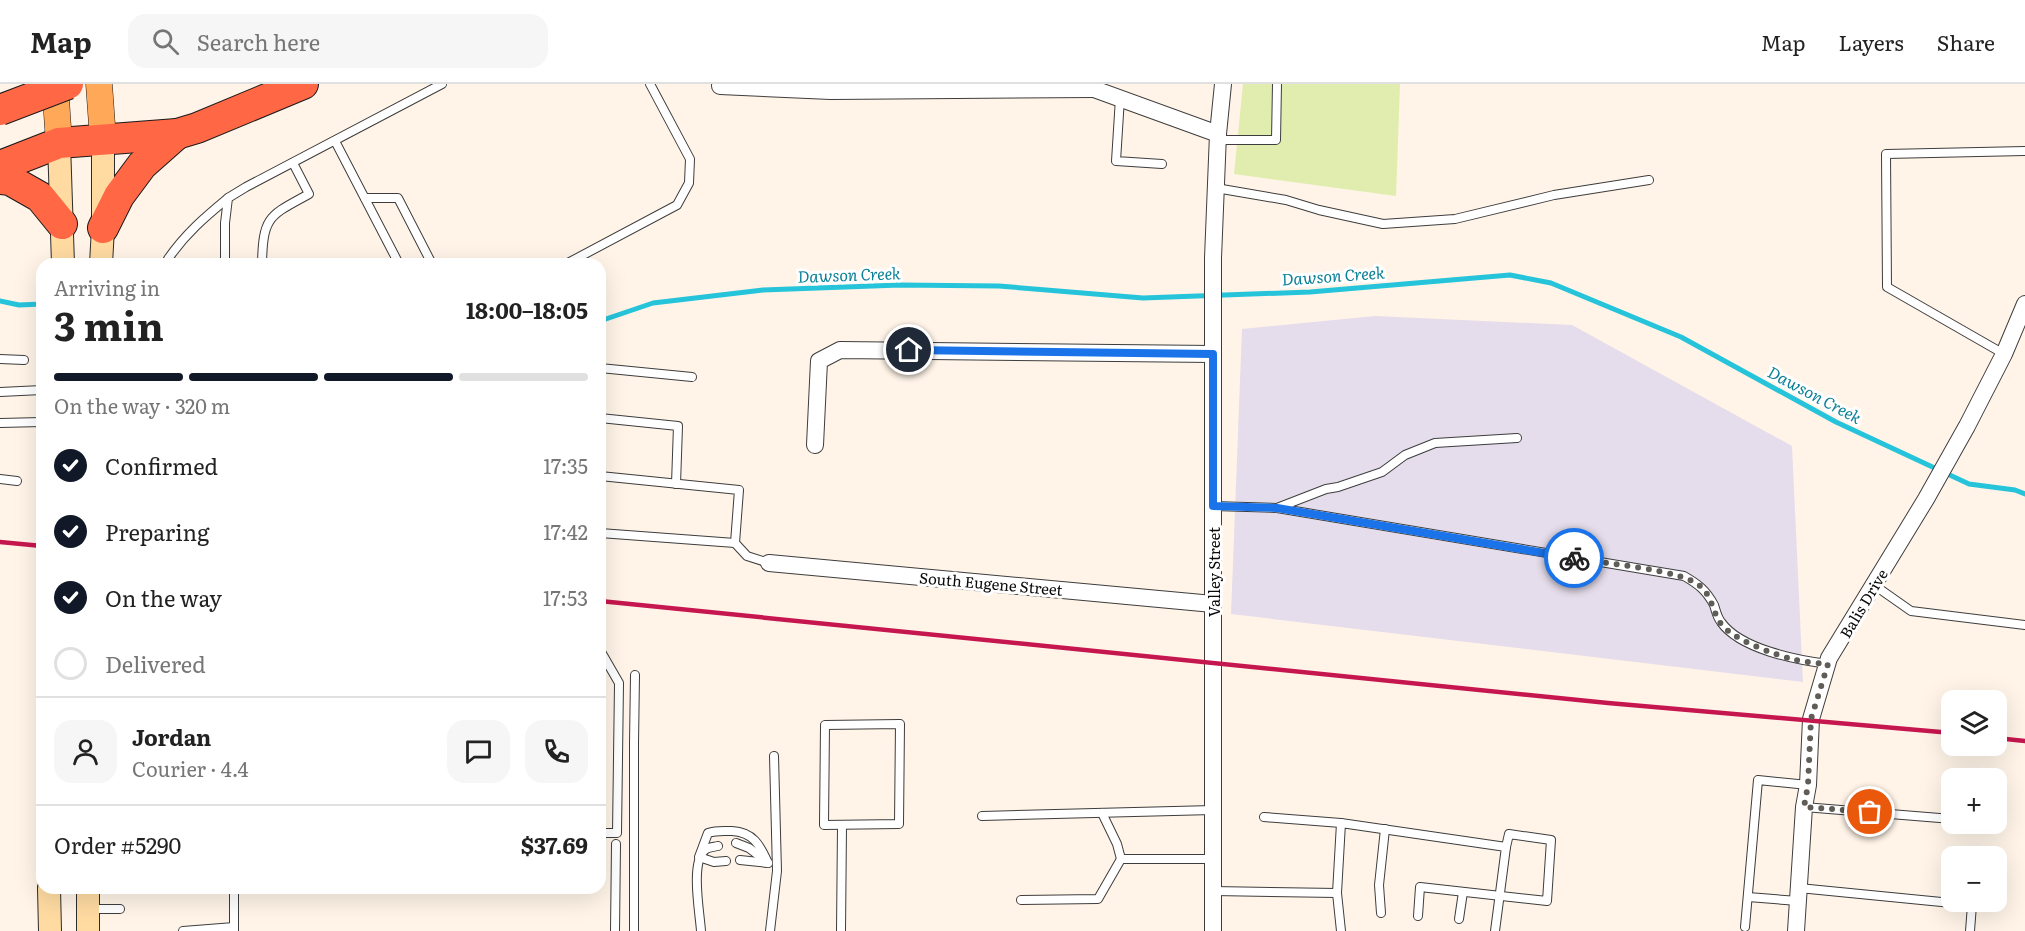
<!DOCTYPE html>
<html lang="en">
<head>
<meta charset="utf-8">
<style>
	body { margin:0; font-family:Literata,serif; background:#f6f6f6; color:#222; height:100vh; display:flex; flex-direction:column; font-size:22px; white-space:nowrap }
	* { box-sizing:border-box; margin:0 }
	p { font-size:20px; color:#767676 }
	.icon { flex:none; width:33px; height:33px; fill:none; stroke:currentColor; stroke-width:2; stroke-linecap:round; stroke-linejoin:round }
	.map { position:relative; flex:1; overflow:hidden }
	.side { position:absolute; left:36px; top:174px; width:570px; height:636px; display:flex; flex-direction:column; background:#fff; border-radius:18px; box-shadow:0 6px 24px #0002 }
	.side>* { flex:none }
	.controls { position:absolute; left:1941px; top:606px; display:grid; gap:12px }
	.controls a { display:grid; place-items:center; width:66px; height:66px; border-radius:12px; background:#fff; box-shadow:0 6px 24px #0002; font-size:30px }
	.pin { position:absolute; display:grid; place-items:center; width:51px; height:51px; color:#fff; margin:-26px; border:3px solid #fff; border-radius:50%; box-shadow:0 2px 6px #0007 }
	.courier { position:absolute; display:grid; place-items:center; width:60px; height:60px; margin:-30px; border:4px solid #1a73e8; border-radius:50%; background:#fff; color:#222; box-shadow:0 2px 8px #0007 }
	.head em { font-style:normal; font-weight:700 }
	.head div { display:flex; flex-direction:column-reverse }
	.head { display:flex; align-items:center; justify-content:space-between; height:102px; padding:0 18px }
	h1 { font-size:39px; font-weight:700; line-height:45px }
	.bar { display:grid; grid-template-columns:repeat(4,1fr); gap:9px 6px; align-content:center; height:72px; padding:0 18px }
	.bar i { height:8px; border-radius:4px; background:#e0e0e0 }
	.bar .current { background:#111827 }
	.bar p { grid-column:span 4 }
	.line { display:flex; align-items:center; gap:15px; padding:0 18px; border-top:2px solid #e0e0e0 }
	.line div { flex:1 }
	.round { display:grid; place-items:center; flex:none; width:63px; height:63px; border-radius:18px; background:#f6f6f6 }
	ol { padding:0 18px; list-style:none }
	li { display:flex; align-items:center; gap:18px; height:66px }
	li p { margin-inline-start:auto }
	li .icon { padding:6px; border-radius:50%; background:#111827; color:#fff; stroke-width:4 }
	li:last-child { color:#767676 }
	li i { width:33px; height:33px; border:3px solid #e0e0e0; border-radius:50% }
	header { display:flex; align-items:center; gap:36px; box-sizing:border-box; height:84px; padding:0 30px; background:#fff; border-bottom:2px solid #e0e0e0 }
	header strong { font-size:28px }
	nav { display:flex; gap:33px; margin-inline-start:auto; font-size:21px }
	.search { width:420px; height:54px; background:#f6f6f6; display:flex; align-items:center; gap:15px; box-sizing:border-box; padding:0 21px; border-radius:18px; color:#767676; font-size:22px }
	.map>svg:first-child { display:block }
	.industrial { fill:#e5ddeb }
	.green { fill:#e0edae }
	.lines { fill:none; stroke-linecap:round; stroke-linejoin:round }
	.stream { stroke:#26c4da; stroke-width:5 }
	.lane-casing { stroke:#3d3d3d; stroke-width:10 }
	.street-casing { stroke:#3d3d3d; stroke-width:18 }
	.secondary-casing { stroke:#2c2c2c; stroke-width:24 }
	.primary-casing { stroke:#1b1b1b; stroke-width:27 }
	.highway-casing { stroke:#1b1b1b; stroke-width:32 }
	.lane { stroke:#fff; stroke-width:8 }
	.street { stroke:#fff; stroke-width:16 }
	.secondary { stroke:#ffdba2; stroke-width:22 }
	.primary { stroke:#ffa857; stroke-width:26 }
	.highway { stroke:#ff6745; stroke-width:30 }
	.rail { stroke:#c6164f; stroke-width:4.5 }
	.highway-bridge-casing { stroke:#1b1b1b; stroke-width:32; stroke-linecap:butt }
	.highway-bridge { stroke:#ff6745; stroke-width:30 }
	.done { stroke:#605c57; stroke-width:6; stroke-dasharray:0 10.8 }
	.route { stroke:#1a73e8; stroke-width:8 }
	.labels { text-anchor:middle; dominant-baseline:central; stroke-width:6; stroke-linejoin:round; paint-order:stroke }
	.street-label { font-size:15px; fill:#0a0a0a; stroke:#fff }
	.water-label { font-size:16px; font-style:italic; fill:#0a8097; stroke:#fff }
</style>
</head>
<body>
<header>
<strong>Map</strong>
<div class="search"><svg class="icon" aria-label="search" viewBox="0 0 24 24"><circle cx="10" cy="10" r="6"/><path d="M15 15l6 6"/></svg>Search here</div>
<nav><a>Map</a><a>Layers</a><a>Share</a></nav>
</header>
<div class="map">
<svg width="2025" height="847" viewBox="0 0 2025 847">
	<rect width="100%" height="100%" fill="#fff4e7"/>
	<polygon class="industrial" points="1375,232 1572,241 1792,362 1803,598 1231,530 1242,245"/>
	<polygon class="green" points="1243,0 1400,0 1396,112 1234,90"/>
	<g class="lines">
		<g class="stream">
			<polyline points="0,217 19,221 42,220"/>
			<polyline points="600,237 653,219 763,206 900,201 999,202 1143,214 1310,208 1510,191 1551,199 1681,253 1836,338 1969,400 2015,406 2025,410"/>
		</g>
		<defs>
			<g id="lane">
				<polyline points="1120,14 1116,77 1162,80"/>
				<polyline points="1218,56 1276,56 1277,0"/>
				<polyline points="335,57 399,180"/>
				<polyline points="1216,104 1286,116 1319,126 1383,140 1455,135 1554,111 1649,96"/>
				<polyline points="365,114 398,114 432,180"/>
				<path d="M 176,180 L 168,175 C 185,150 205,133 228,114"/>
				<polyline points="225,180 225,139 228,114 246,103 442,0"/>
				<path d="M 262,180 C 263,132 269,132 309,110 L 293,79"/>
				<polyline points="566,180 677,121 689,99 690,75 650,0"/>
				<polyline points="2004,270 1887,203 1886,70 2025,67"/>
				<polyline points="0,275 24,276"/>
				<polyline points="600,284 692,293"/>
				<polyline points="0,308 42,306"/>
				<polyline points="600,334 678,342 676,400"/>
				<polyline points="0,339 42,338"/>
				<polyline points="600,392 739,406 735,459"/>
				<polyline points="0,395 17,397"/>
				<path d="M 1213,422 L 1277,424 L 1684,492 C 1698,500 1706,506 1714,521 C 1716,527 1717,533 1721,538 C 1740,565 1796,576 1828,580"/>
				<polyline points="1277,424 1326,405 1338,403 1382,388 1405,371 1435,359 1517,354"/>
				<polyline points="600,449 735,459 747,472 769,479"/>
				<polyline points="1874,501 1911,527 2025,541"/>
				<polyline points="600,566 619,599 617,749 600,749"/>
				<polygon points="900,640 899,740 824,741 825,641"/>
				<polyline points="1804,723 1952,735"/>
				<polyline points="1102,729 1117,760 1121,775 1214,775"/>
				<polyline points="982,732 1213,726"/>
				<polyline points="1264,733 1341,739"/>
				<polyline points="736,759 749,764 766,777"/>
				<polyline points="740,776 768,779"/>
				<path d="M 726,777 L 714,778 L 699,773 L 708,749 C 717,746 723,747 732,747 C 753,748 760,761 768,779"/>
				<polyline points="1799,804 1972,821 1970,847"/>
				<polyline points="234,805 234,843"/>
				<polyline points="1213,807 1337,809 1341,739 1506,763 1495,847"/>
				<polyline points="1337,809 1341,847"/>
				<polyline points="1748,813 1798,817"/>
				<polyline points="1021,816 1098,815 1121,775"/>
				<polyline points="88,825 120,825"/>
				<polyline points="1381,829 1379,801 1385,745"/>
				<polyline points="1418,832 1420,803 1547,817 1551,756 1509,750 1506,763"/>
				<polyline points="1459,835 1463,808"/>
				<polyline points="1745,843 1758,696 1808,701"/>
				<polyline points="183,847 234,843 234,847"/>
				<polyline points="615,847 616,760"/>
				<polyline points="634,847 634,659 635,591"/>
				<path d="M 701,847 C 700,830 690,778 705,766 C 708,763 714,763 718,762"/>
				<polyline points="770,847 777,787 774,672"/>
				<polyline points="841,847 842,742"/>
			</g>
			<g id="street">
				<polyline points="1094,0 1094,5 1218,50 1213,174 1213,847"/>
				<polyline points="720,2 831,7 1094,5"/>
				<polyline points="1218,50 1223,0"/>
				<polyline points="815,361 819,277 840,266 1213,270"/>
				<polyline points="769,479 1213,520"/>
				<polyline points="1796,847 1804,723 1808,701 1811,635 1829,574 1926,415 1967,342 2004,270 2025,220"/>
			</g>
			<g id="secondary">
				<polyline points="59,59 63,180"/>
				<polyline points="101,180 103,144 103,55"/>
				<polyline points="49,804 50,847"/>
				<polyline points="88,804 88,847"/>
			</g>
			<g id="primary">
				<polyline points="55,0 59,59"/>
				<polyline points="99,0 103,55"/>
			</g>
			<g id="highway">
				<polyline points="0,82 59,59 177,50 197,44 303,0"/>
				<polyline points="0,95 10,96 40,113 62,140"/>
				<polyline points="103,144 119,112 142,81 177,50"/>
			</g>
		</defs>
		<use href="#lane" class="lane-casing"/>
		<use href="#street" class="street-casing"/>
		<use href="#secondary" class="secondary-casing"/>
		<use href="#primary" class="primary-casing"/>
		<use href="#highway" class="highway-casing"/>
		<use href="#lane" class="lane"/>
		<use href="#street" class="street"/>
		<use href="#secondary" class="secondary"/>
		<use href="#primary" class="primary"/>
		<use href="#highway" class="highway"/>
		<g class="rail">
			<polyline points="0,458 42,462"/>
			<polyline points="600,517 1608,619 1952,649"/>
			<polyline points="1996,654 2025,657"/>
		</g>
		<defs>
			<polyline id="highway-bridge" points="0,26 68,0"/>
		</defs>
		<use href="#highway-bridge" class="highway-bridge-casing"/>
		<use href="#highway-bridge" class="highway-bridge"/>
	</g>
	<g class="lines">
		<path class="done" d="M 1574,474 C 1602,479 1680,486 1699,501 C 1711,510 1712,525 1719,537 C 1730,555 1771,569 1791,575 C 1803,578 1816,579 1828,580 L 1811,635 L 1808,701 L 1804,723 L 1870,728"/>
		<polyline class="route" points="909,266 1213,270 1213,422 1277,424 1574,474"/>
	</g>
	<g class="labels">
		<g class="street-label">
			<text transform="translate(1213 488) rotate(-90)">Valley Street</text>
			<text transform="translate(991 499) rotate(5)">South Eugene Street</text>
			<text transform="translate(1863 519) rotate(-59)">Balis Drive</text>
		</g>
		<g class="water-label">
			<text transform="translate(849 190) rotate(-2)">Dawson Creek</text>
			<text transform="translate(1333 191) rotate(-4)">Dawson Creek</text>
			<text transform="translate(1815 310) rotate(28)">Dawson Creek</text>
		</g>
	</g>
</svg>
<div class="controls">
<a><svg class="icon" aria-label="layers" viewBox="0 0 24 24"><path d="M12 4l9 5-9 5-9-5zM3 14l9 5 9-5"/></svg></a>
<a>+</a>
<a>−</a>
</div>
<div class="pin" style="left:1870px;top:728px;background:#ea580c"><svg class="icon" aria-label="bag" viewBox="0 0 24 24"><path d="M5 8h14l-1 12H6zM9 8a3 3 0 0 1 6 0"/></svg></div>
<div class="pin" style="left:909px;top:266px;background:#1f2937"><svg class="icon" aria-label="home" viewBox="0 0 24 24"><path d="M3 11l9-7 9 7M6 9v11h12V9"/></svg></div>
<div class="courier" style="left:1574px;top:474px"><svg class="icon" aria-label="bike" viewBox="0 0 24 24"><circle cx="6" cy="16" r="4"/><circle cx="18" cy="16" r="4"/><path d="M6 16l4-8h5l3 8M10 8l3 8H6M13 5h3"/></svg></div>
<section class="side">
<div class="head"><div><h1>3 min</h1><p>Arriving in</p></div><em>18:00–18:05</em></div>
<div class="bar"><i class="current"></i><i class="current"></i><i class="current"></i><i></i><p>On the way · 320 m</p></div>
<ol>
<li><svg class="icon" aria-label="check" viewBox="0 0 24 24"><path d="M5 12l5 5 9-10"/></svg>Confirmed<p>17:35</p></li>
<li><svg class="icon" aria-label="check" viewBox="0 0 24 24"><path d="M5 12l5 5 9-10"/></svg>Preparing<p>17:42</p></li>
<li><svg class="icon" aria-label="check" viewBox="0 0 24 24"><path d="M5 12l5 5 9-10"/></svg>On the way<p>17:53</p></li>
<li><i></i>Delivered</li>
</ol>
<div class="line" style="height:108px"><a class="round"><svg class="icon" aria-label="person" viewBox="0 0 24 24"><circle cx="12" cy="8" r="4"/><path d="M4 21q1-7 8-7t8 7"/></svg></a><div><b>Jordan</b><p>Courier · 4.4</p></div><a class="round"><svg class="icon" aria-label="chat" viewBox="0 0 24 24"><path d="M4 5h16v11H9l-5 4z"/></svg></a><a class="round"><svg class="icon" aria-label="phone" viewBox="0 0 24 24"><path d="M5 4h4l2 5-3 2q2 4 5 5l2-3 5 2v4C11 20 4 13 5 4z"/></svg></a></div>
<div class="line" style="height:78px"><div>Order #5290</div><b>$37.69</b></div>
</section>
</div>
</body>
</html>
